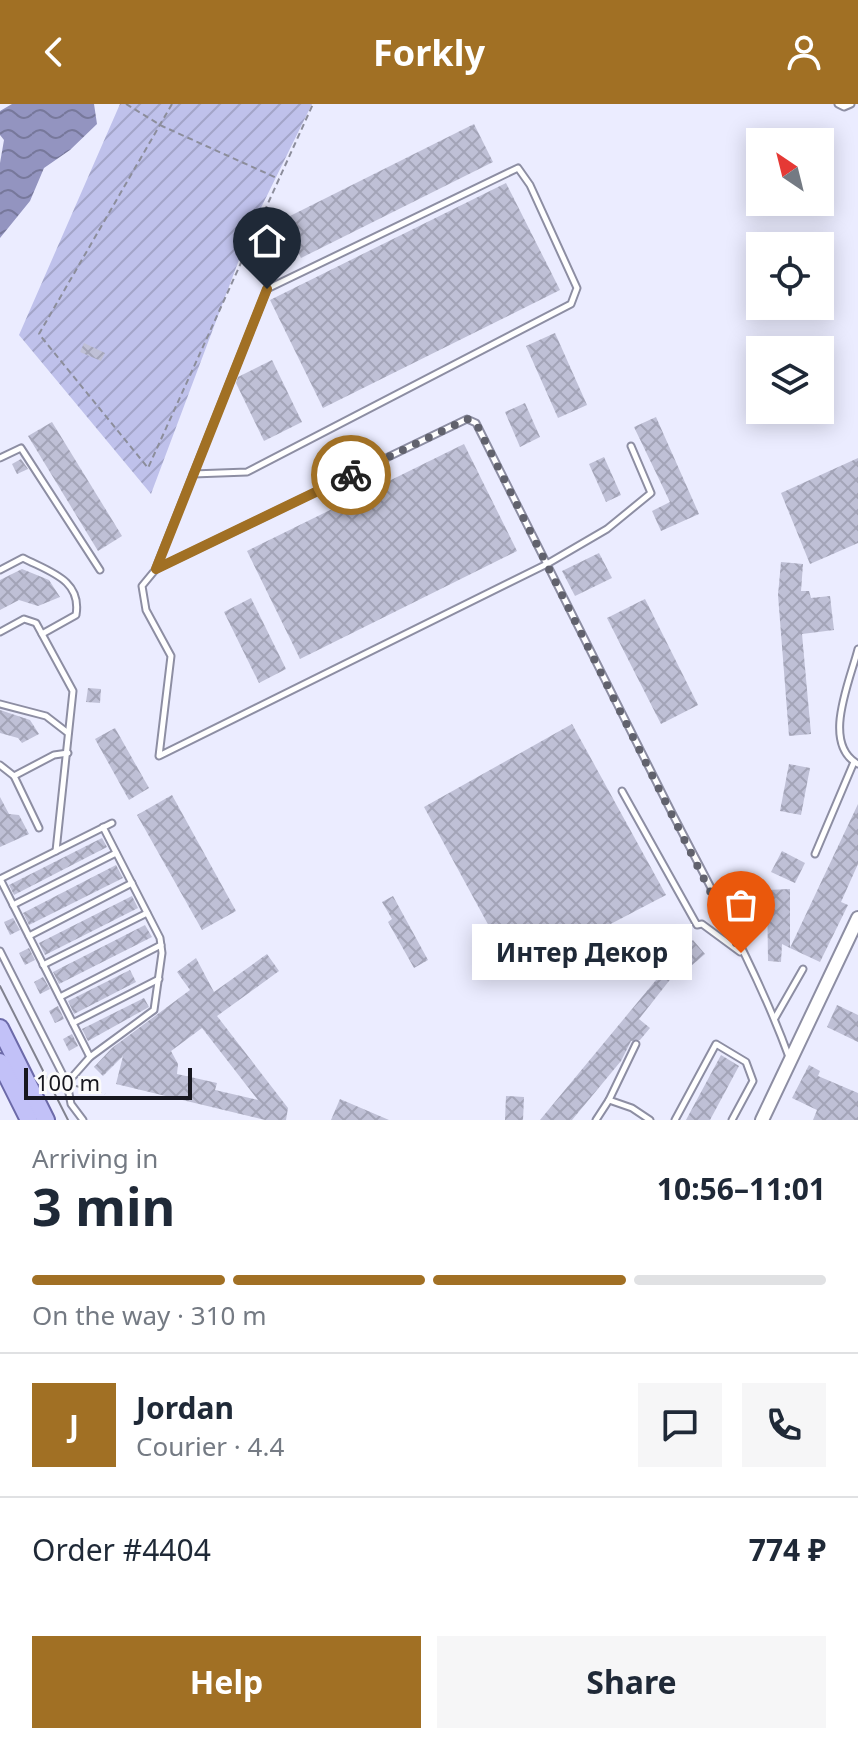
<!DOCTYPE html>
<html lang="en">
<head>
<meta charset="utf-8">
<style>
	body { margin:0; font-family:"Noto Sans",sans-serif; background:#f6f6f7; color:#1f2937; height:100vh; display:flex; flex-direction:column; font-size:30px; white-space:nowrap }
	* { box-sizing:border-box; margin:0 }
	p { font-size:26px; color:#747a83 }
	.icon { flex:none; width:44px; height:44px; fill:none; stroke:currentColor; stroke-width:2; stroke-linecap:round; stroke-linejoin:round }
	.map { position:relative; height:1016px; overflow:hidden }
	.panel { display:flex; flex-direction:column; background:#fff; flex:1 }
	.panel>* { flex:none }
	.needle { width:52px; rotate:325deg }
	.buttons { position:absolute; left:746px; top:24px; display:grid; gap:16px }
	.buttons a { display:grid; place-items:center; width:88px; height:88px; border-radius:0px; background:#fff; box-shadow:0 4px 20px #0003; font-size:40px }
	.scale { position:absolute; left:24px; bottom:20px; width:168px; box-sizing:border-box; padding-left:8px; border:4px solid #17171f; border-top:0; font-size:22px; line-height:28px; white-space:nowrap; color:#17171f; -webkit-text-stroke:6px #fbfbfb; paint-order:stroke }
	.pin { position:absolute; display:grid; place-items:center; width:68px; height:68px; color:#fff; margin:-82px -34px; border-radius:50% 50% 50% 0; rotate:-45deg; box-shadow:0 0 8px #0007 }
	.pin .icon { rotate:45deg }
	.courier { position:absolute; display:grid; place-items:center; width:80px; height:80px; margin:-40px; border:6px solid #a17024; border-radius:50%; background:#fff; color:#222; box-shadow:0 2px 10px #0007 }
	.bubble { position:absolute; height:56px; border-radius:0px; background:#fff; box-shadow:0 4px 20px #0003; font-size:26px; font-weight:700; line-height:56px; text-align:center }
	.summary em { font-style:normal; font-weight:700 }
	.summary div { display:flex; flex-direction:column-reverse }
	.summary { display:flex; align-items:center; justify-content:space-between; height:136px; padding:0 32px }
	h1 { font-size:52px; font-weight:700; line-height:60px }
	.bar { display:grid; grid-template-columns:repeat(4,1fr); gap:12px 8px; align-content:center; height:96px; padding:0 32px }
	.bar i { height:10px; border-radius:6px; background:#e0e1e3 }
	.bar .current { background:#a17024 }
	.bar p { grid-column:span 4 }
	.line { display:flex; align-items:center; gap:20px; padding:0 32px; border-top:2px solid #e0e1e3 }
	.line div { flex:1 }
	.round { display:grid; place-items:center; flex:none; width:84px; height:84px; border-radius:0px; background:#f6f6f7 }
	.button { display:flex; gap:16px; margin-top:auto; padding:16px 32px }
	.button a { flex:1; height:92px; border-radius:0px; background:#a17024; color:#fff; font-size:32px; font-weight:700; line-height:92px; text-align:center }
	.button a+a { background:#f6f6f7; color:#1f2937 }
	header { display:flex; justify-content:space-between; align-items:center; height:104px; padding:0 32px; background:#a17024; color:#fff; font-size:36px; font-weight:700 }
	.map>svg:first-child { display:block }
	.garden { fill:url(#garden-furrows) }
	.water { fill:url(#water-waves) }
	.building { fill:url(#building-cross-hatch); fill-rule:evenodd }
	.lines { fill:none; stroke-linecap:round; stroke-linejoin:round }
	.service-casing { stroke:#8d8ea3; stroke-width:9 }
	.tertiary-casing { stroke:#8d8ea3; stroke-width:16 }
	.primary-casing { stroke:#6c6aa9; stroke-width:20 }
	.path { stroke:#8c8d9b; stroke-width:2; stroke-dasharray:6 4; stroke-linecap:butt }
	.service { stroke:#fff; stroke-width:5 }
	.tertiary { stroke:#fff; stroke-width:12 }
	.primary { stroke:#c2c1f8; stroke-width:16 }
	.tram { stroke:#81828f; stroke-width:2 }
	.done { stroke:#61626d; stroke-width:8; stroke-dasharray:0 14.4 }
	.route { stroke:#a17024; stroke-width:10 }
</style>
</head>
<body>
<header><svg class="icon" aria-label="back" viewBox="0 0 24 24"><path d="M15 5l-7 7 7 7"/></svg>Forkly<svg class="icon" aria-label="person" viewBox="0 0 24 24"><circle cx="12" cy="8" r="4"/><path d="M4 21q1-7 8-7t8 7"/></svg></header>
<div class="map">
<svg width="858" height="1016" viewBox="0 0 858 1016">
	<defs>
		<pattern id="garden-furrows" width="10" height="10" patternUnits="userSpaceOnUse" patternTransform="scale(2)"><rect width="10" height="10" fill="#bfc1eb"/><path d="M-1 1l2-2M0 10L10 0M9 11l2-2" fill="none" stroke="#a3a5c9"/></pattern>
		<pattern id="water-waves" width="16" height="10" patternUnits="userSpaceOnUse" patternTransform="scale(2)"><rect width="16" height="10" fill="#9394c0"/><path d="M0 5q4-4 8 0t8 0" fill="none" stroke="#77789b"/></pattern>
		<pattern id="building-cross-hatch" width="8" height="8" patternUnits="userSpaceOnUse" patternTransform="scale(2)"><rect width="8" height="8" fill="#bfc0d6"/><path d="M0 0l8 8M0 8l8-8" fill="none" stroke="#a3a4b7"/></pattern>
	</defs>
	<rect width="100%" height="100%" fill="#ebecff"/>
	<polygon class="garden" points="120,0 312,0 251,124 151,390 19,231"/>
	<polygon class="water" points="12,0 94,0 97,20 70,46 44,64 30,97 0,134 0,59 4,36 0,31 0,7"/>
	<g class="building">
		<polygon points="474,20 493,58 301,154 282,116"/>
		<polygon points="506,79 560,186 323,304 270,196"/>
		<polygon points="555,229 587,301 558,314 526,242"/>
		<polygon points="84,239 105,249 101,257 80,248"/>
		<polygon points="272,256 302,318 264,337 236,279 238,273"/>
		<polygon points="525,299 540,333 520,343 505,308"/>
		<polygon points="656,313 699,410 661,427 652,407 670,398 634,323"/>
		<polygon points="52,318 122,432 98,447 28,332"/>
		<polygon points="464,340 517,447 300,555 247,447"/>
		<polygon points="604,353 621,391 606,398 589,360"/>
		<polygon points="858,354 858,439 810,460 781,389"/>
		<polygon points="21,355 28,365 17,370 12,360"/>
		<polygon points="599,449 612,474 575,492 562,467"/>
		<polygon points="781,458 803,460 801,487 809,487 811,494 830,492 834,526 802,530 811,630 789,632 778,491"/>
		<polygon points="22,465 49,476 60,493 38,502 19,496 0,506 0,476"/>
		<polygon points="251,494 286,565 259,579 224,508"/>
		<polygon points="645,495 698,601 661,620 607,514"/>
		<polygon points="88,584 101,585 100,599 86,598"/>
		<polygon points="0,606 30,616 39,630 22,639 18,634 0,629"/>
		<polygon points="572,620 666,791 515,870 424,703"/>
		<polygon points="115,624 149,684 129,696 95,635"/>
		<polygon points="789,660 810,664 801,711 780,707"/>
		<polygon points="172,691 236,807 202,826 137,711"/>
		<polygon points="0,693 9,710 19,711 29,730 0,743"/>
		<polygon points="858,700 858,760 841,798 848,801 820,858 790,844"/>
		<polygon points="102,734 107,743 14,791 9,781"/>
		<polygon points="782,747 805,759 795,779 771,768"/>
		<polygon points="116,761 123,774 29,821 23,809"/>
		<polygon points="790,785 790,844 782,840 781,858 768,857 767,786"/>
		<polygon points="132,792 138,804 45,851 39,839"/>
		<polygon points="393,792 428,856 414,864 388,818 392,815 382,798"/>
		<polygon points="13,814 20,826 10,831 4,818"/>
		<polygon points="145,821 152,833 59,880 53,868"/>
		<polygon points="658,832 679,849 693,836 705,850 684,868 680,863 639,915 650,924 640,936 631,937 621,957 572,1016 540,1016 661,870 640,852"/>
		<polygon points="29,844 35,856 25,861 19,849"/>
		<path d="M 267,850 L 279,867 L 217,912 L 288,1004 L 286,1016 L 265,1016 L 116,980 L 123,952 L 103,972 L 94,963 L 112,944 L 190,886 L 177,868 L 196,854 L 214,888 ZM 202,924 L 258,996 L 215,986 L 217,979 L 177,970 L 178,960 L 171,947 Z"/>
		<polygon points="130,866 136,878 74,910 68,897"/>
		<polygon points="43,873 50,885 40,890 34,878"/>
		<polygon points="144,894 149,903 88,937 82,925"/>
		<polygon points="837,901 858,911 858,938 827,923"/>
		<polygon points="58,902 64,915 55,919 49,907"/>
		<polygon points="72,930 78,942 69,947 63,935"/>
		<polygon points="721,951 739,962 710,1016 686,1016"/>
		<polygon points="809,961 820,967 818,972 858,989 858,1016 813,1016 817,1006 792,994"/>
		<polygon points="506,992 524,993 523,1016 505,1016"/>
		<polygon points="340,995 389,1016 331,1016"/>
	</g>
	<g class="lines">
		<defs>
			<g id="service">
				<polyline points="838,0 844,3 851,0"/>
				<path d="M 631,342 L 651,389 L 607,425 L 547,460 L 159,652 L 171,552 L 146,506 L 142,482 L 156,465 L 467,315 L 476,319 L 670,705 C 711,785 758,868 789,953"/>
				<polyline points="0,354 21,344 100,466"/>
				<polyline points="156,464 267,185 518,64 530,81 577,184 571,200 247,368 193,370"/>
				<path d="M 0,466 L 23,454 C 50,468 82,476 76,511 L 42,530"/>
				<polyline points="0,528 24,515 36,519 73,587 56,747"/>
				<path d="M 858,545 C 850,577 821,640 858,660"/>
				<polyline points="0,600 46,612 68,629"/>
				<polyline points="0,661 14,672"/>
				<polyline points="622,687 697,821 702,820 740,848"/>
				<polyline points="39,724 14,672 54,651 68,649"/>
				<polyline points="815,750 854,658"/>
				<polyline points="0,775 90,953"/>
				<polyline points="0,775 112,719"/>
				<polyline points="13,801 116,749"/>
				<polyline points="29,832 132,779"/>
				<polyline points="0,847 67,979 71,1000 83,1016"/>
				<polyline points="43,861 147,809"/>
				<polyline points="60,893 161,841"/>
				<polyline points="775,914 803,865"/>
				<polyline points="73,919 159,875"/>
				<polyline points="67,979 90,953 154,906 162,849 160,834 103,723"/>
				<polyline points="609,996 636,940"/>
				<polyline points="596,1016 609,996 632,1004 650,1016"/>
				<polyline points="675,1016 716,940 746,958 753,977 732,1016"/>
			</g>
			<polyline id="tertiary" points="762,1016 858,814"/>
			<g id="primary">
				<polyline points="0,924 46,1016"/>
				<polyline points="0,958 29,1016"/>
			</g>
		</defs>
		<use href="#service" class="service-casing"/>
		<use href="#tertiary" class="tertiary-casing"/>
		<use href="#primary" class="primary-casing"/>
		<g class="path">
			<polyline points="126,0 162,22 279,75"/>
			<polyline points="172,0 39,230 148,364 313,0"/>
			<polyline points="76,982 105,990"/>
		</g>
		<use href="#service" class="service"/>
		<use href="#tertiary" class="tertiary"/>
		<use href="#primary" class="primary"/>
		<polyline class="tram" points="0,882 68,1016"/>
	</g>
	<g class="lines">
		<polyline class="done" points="351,371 467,315 476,319 741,849"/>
		<polyline class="route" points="267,185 156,465 351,371"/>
	</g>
</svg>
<div class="buttons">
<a><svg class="needle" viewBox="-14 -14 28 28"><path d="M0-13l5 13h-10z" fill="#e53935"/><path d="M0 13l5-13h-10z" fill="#747a83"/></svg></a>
<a><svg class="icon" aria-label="locate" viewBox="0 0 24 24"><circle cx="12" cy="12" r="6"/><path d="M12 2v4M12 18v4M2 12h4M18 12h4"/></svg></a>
<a><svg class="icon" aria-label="layers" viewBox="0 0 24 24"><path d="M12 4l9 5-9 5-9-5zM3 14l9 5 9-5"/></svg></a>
</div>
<div class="scale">100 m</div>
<div class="pin" style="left:741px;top:849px;background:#ea580c"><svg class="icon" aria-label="bag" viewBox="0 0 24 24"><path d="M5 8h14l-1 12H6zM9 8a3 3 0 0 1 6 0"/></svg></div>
<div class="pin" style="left:267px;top:185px;background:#1f2937"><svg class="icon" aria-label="home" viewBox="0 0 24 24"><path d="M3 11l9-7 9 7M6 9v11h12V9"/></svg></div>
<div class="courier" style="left:351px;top:371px"><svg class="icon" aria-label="bike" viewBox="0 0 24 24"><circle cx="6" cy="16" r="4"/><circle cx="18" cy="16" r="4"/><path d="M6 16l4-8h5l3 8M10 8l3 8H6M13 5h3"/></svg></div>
<div class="bubble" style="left:472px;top:820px;width:220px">Интер Декор</div>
</div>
<section class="panel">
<div class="summary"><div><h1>3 min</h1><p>Arriving in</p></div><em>10:56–11:01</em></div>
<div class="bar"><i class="current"></i><i class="current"></i><i class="current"></i><i></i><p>On the way · 310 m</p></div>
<div class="line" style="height:144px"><b class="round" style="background:#a17024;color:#fff">J</b><div><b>Jordan</b><p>Courier · 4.4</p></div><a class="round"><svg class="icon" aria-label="chat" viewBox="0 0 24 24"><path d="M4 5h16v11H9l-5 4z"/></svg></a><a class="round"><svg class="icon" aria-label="phone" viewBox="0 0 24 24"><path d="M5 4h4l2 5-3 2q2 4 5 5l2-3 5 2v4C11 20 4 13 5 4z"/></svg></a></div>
<div class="line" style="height:104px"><div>Order #4404</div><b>774 ₽</b></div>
<div class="button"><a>Help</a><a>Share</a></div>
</section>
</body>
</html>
